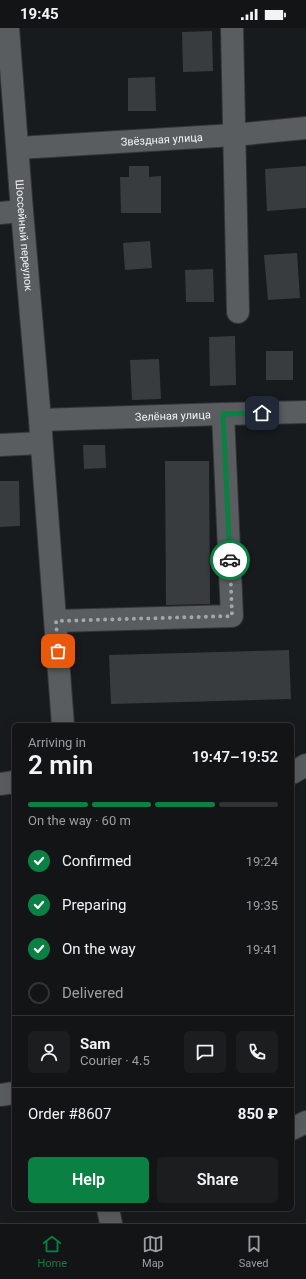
<!DOCTYPE html>
<html lang="en">
<head>
<meta charset="utf-8">
<style>
	body { margin:0; font-family:Roboto,sans-serif; background:#1b1d1f; color:#f1f3f6; height:100vh; display:flex; flex-direction:column; font-size:15px; white-space:nowrap }
	* { box-sizing:border-box; margin:0 }
	p { font-size:13px; color:#9c9ea1 }
	.icon { flex:none; width:22px; height:22px; fill:none; stroke:currentColor; stroke-width:2; stroke-linecap:round; stroke-linejoin:round }
	.map { position:relative; flex:1; overflow:hidden }
	.side { position:absolute; left:12px; top:695px; width:282px; height:488px; display:flex; flex-direction:column; background:#121416; border-radius:6px; box-shadow:0 4px 16px #0002,0 0 0 1px #313335 }
	.side>* { flex:none }
	.pin { position:absolute; display:grid; place-items:center; width:34px; height:34px; color:#fff; margin:-17px; border-radius:8px; box-shadow:0 2px 6px #0006 }
	.courier { position:absolute; display:grid; place-items:center; width:40px; height:40px; margin:-20px; border:3px solid #0b8043; border-radius:50%; background:#fff; color:#222; box-shadow:0 1px 5px #0007 }
	.summary em { font-style:normal; font-weight:600 }
	.summary div { display:flex; flex-direction:column-reverse }
	.summary { display:flex; align-items:center; justify-content:space-between; height:68px; padding:0 16px }
	h1 { font-size:26px; font-weight:600; line-height:30px }
	.bar { display:grid; grid-template-columns:repeat(4,1fr); gap:6px 4px; align-content:center; height:48px; padding:0 16px }
	.bar i { height:5px; border-radius:3px; background:#313335 }
	.bar .current { background:#0b8043 }
	.bar p { grid-column:span 4 }
	.line { display:flex; align-items:center; gap:10px; padding:0 16px; border-top:1px solid #313335 }
	.line div { flex:1 }
	.round { display:grid; place-items:center; flex:none; width:42px; height:42px; border-radius:6px; background:#1b1d1f }
	ol { padding:0 16px; list-style:none }
	li { display:flex; align-items:center; gap:12px; height:44px }
	li p { margin-inline-start:auto }
	li .icon { padding:4px; border-radius:50%; background:#0b8043; color:#fff; stroke-width:4 }
	li:last-child { color:#9c9ea1 }
	li i { width:22px; height:22px; border:2px solid #313335; border-radius:50% }
	.button { display:flex; gap:8px; margin-top:auto; padding:8px 16px }
	.button a { flex:1; height:46px; border-radius:6px; background:#0b8043; color:#fff; font-size:16px; font-weight:600; line-height:46px; text-align:center }
	.button a+a { background:#1b1d1f; color:#f1f3f6 }
	.status { display:flex; justify-content:space-between; align-items:center; height:28px; padding:0 20px; background:#121416; direction:ltr }
	.status svg { height:11px; fill:currentColor }
	.tab-bar { display:flex; justify-content:space-around; align-items:center; height:56px; border-top:1px solid #313335; background:#121416; font-size:11px; color:#9c9ea1 }
	.tab-bar a { display:grid; justify-items:center; gap:2px }
	.tab-bar .current { color:#0b8043 }
	.map>svg:first-child { display:block }
	.building { fill:#383c3e }
	.lines { fill:none; stroke-linecap:round; stroke-linejoin:round }
	.minor-casing { stroke:#333537; stroke-width:24 }
	.minor { stroke:#595d60; stroke-width:22 }
	.done { stroke:#a4a7a8; stroke-width:4; stroke-dasharray:0 7.2 }
	.route { stroke:#0b8043; stroke-width:5 }
	.labels { text-anchor:middle; dominant-baseline:central; stroke-width:4; stroke-linejoin:round; paint-order:stroke }
	.street-label { font-size:11px; fill:#eff2f3; stroke:#0f1214 }
</style>
</head>
<body>
<div class="status"><b>19:45</b><svg viewBox="0 0 49 12"><path d="M0 12V9h3v3zM5 12V6h3v6zM10 12V3h3v9zM15 12V0h3v12zM26 1h20v11H26zM47 4h2v5h-2z"/></svg></div>
<div class="map">
<svg width="306" height="1195" viewBox="0 0 306 1195">
	<rect width="100%" height="100%" fill="#181b1e"/>
	<g class="building">
		<polygon points="212,3 213,43 183,44 182,4"/>
		<polygon points="155,49 156,83 128,83 128,50"/>
		<polygon points="129,138 149,138 149,149 161,148 161,185 121,185 120,149 129,149"/>
		<polygon points="306,138 306,180 267,183 265,141"/>
		<polygon points="150,213 152,240 125,242 123,215"/>
		<polygon points="297,225 300,270 268,272 264,227"/>
		<polygon points="213,241 214,274 186,274 185,242"/>
		<polygon points="235,308 236,357 210,358 209,309"/>
		<rect x="266" y="323" width="27" height="29"/>
		<polygon points="159,331 161,371 132,372 130,332"/>
		<polygon points="83,417 105,417 106,440 84,441"/>
		<polygon points="165,433 209,433 210,576 166,577"/>
		<polygon points="0,453 19,453 20,498 0,499"/>
		<polygon points="289,622 291,671 111,676 109,627"/>
	</g>
	<g class="lines">
		<defs>
			<g id="minor">
				<path id="s1" d="M 8,0 L 22,183 L 40,392 L 63,697"/>
				<polyline points="232,0 238,284"/>
				<path id="s2" d="M 18,120 L 234,107 L 306,100"/>
				<polyline points="0,185 22,183"/>
				<path id="s3" d="M 40,392 L 223,386 L 306,384"/>
				<polyline points="0,417 41,415"/>
				<polyline points="56,593 232,588 223,386"/>
				<polyline points="292,745 306,737"/>
				<polyline points="0,756 14,754"/>
				<polyline points="0,1067 14,1065"/>
				<polyline points="292,1101 306,1094"/>
				<polyline points="108,1181 111,1195"/>
			</g>
		</defs>
		<use href="#minor" class="minor-casing"/>
		<use href="#minor" class="minor"/>
	</g>
	<g class="lines">
		<polyline class="done" points="58,623 56,593 232,588 230,532"/>
		<polyline class="route" points="230,532 223,386 262,385"/>
	</g>
	<g class="labels">
		<g class="street-label">
			<text stroke="none"><textPath href="#s2" startOffset="144">Звёздная улица</textPath></text>
			<text stroke="none"><textPath href="#s1" startOffset="208">Шоссейный переулок</textPath></text>
			<text stroke="none"><textPath href="#s3" startOffset="133">Зелёная улица</textPath></text>
		</g>
	</g>
</svg>
<div class="pin" style="left:58px;top:623px;background:#ea580c"><svg class="icon" aria-label="bag" viewBox="0 0 24 24"><path d="M5 8h14l-1 12H6zM9 8a3 3 0 0 1 6 0"/></svg></div>
<div class="pin" style="left:262px;top:385px;background:#1f2937"><svg class="icon" aria-label="home" viewBox="0 0 24 24"><path d="M3 11l9-7 9 7M6 9v11h12V9"/></svg></div>
<div class="courier" style="left:230px;top:532px"><svg class="icon" aria-label="car" viewBox="0 0 24 24"><path d="M5 17H2v-5l4-1 3-4h7l3 4 3 1v5h-3M9 17h6M6 11h13"/><circle cx="7" cy="17" r="2"/><circle cx="17" cy="17" r="2"/></svg></div>
<section class="side">
<div class="summary"><div><h1>2 min</h1><p>Arriving in</p></div><em>19:47–19:52</em></div>
<div class="bar"><i class="current"></i><i class="current"></i><i class="current"></i><i></i><p>On the way · 60 m</p></div>
<ol>
<li><svg class="icon" aria-label="check" viewBox="0 0 24 24"><path d="M5 12l5 5 9-10"/></svg>Confirmed<p>19:24</p></li>
<li><svg class="icon" aria-label="check" viewBox="0 0 24 24"><path d="M5 12l5 5 9-10"/></svg>Preparing<p>19:35</p></li>
<li><svg class="icon" aria-label="check" viewBox="0 0 24 24"><path d="M5 12l5 5 9-10"/></svg>On the way<p>19:41</p></li>
<li><i></i>Delivered</li>
</ol>
<div class="line" style="height:72px"><a class="round"><svg class="icon" aria-label="person" viewBox="0 0 24 24"><circle cx="12" cy="8" r="4"/><path d="M4 21q1-7 8-7t8 7"/></svg></a><div><b>Sam</b><p>Courier · 4.5</p></div><a class="round"><svg class="icon" aria-label="chat" viewBox="0 0 24 24"><path d="M4 5h16v11H9l-5 4z"/></svg></a><a class="round"><svg class="icon" aria-label="phone" viewBox="0 0 24 24"><path d="M5 4h4l2 5-3 2q2 4 5 5l2-3 5 2v4C11 20 4 13 5 4z"/></svg></a></div>
<div class="line" style="height:52px"><div>Order #8607</div><b>850 ₽</b></div>
<div class="button"><a>Help</a><a>Share</a></div>
</section>
</div>
<nav class="tab-bar">
<a class="current"><svg class="icon" aria-label="home" viewBox="0 0 24 24"><path d="M3 11l9-7 9 7M6 9v11h12V9"/></svg>Home</a>
<a><svg class="icon" aria-label="map" viewBox="0 0 24 24"><path d="M3 6l6-2 6 2 6-2v14l-6 2-6-2-6 2zM9 4v14M15 6v14"/></svg>Map</a>
<a><svg class="icon" aria-label="saved" viewBox="0 0 24 24"><path d="M7 4h10v16l-5-4-5 4z"/></svg>Saved</a>
</nav>
</body>
</html>
